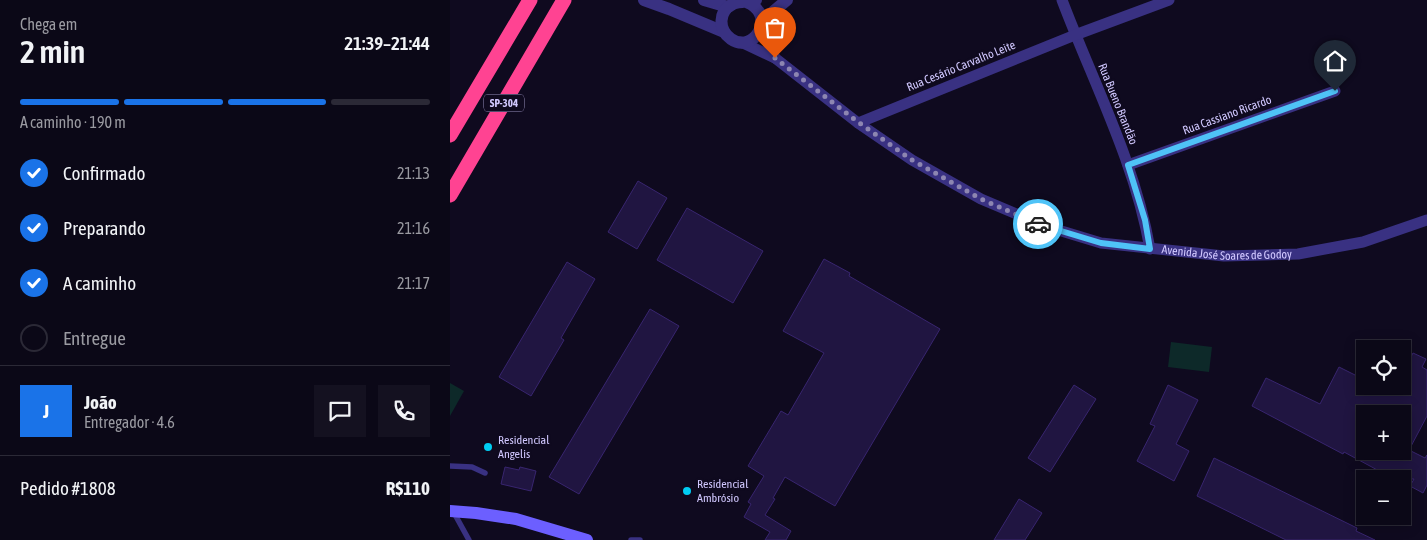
<!DOCTYPE html>
<html lang="pt">
<head>
<meta charset="utf-8">
<style>
	body { margin:0; font-family:"Asap Condensed",sans-serif; background:#141120; color:#f1f3f6; height:100vh; display:flex; flex-direction:column; font-size:19px; white-space:nowrap }
	* { box-sizing:border-box; margin:0 }
	p { font-size:16px; color:#9a9aa1 }
	.icon { flex:none; width:28px; height:28px; fill:none; stroke:currentColor; stroke-width:2; stroke-linecap:round; stroke-linejoin:round }
	.map { position:relative; flex:1; overflow:hidden }
	.sheet { display:flex; flex-direction:column; background:#0b0817; width:450px }
	.sheet>* { flex:none }
	.tools { position:absolute; left:906px; top:340px; display:grid; gap:10px }
	.tools a { display:grid; place-items:center; width:55px; height:55px; border-radius:0px; background:#0b0817; box-shadow:0 2px 12px #0003,0 0 0 1px #2b2936; font-size:25px }
	.pin { position:absolute; display:grid; place-items:center; width:42px; height:42px; color:#fff; margin:-51px -21px; border-radius:50% 50% 50% 0; rotate:-45deg; box-shadow:0 0 5px #0007 }
	.pin .icon { rotate:45deg }
	.courier { position:absolute; display:grid; place-items:center; width:50px; height:50px; margin:-25px; border:4px solid #4fc3f7; border-radius:50%; background:#fff; color:#222; box-shadow:0 1px 6px #0007 }
	.summary em { font-style:normal; font-weight:600 }
	.summary div { display:flex; flex-direction:column-reverse }
	.summary { display:flex; align-items:center; justify-content:space-between; height:85px; padding:0 20px }
	h1 { font-size:32px; font-weight:600; line-height:38px }
	.bar { display:grid; grid-template-columns:repeat(4,1fr); gap:8px 5px; align-content:center; height:60px; padding:0 20px }
	.bar i { height:6px; border-radius:4px; background:#2b2936 }
	.bar .selected { background:#1a73e8 }
	.bar p { grid-column:span 4 }
	.line { display:flex; align-items:center; gap:12px; padding:0 20px; border-top:1px solid #2b2936 }
	.line div { flex:1 }
	.round { display:grid; place-items:center; flex:none; width:52px; height:52px; border-radius:0px; background:#141120 }
	ol { padding:0 20px; list-style:none }
	li { display:flex; align-items:center; gap:15px; height:55px }
	li p { margin-inline-start:auto }
	li .icon { padding:5px; border-radius:50%; background:#1a73e8; color:#fff; stroke-width:4 }
	li:last-child { color:#9a9aa1 }
	li i { width:28px; height:28px; border:2px solid #2b2936; border-radius:50% }
	main { display:flex; flex:1; min-height:0 }
	.map>svg:first-child { display:block }
	.green { fill:#0d2929 }
	.building { fill:#201541; stroke:#38256f; fill-rule:evenodd }
	.lines { fill:none; stroke-linecap:round; stroke-linejoin:round }
	.service { stroke:#393182; stroke-width:5.5 }
	.minor { stroke:#393182; stroke-width:11 }
	.tertiary { stroke:#393182; stroke-width:12 }
	.secondary { stroke:#6c5fff; stroke-width:12 }
	.motorway { stroke:#ff4392; stroke-width:15 }
	.done { stroke:#8d86b1; stroke-width:5; stroke-dasharray:0 9 }
	.route { stroke:#4fc3f7; stroke-width:6 }
	.poi-dot { fill:#00cdf3; stroke:#0f0a1f; stroke-width:2 }
	.labels { text-anchor:middle; dominant-baseline:central; stroke-width:4.5; stroke-linejoin:round; paint-order:stroke }
	.shield { fill:#0f0a1f; stroke:#978fbc; stroke-width:1 }
	.shield-label { font-size:11px; font-weight:bold; fill:#d1c8ff }
	.street-label { font-size:12px; fill:#d1c8ff; stroke:#0f0a1f }
	.poi-label { font-size:12px; fill:#d1c8ff; stroke:#0f0a1f; text-anchor:start }
</style>
</head>
<body>
<main>
<section class="sheet">
<div class="summary"><div><h1>2 min</h1><p>Chega em</p></div><em>21:39–21:44</em></div>
<div class="bar"><i class="selected"></i><i class="selected"></i><i class="selected"></i><i></i><p>A caminho · 190 m</p></div>
<ol>
<li><svg class="icon" aria-label="check" viewBox="0 0 24 24"><path d="M5 12l5 5 9-10"/></svg>Confirmado<p>21:13</p></li>
<li><svg class="icon" aria-label="check" viewBox="0 0 24 24"><path d="M5 12l5 5 9-10"/></svg>Preparando<p>21:16</p></li>
<li><svg class="icon" aria-label="check" viewBox="0 0 24 24"><path d="M5 12l5 5 9-10"/></svg>A caminho<p>21:17</p></li>
<li><i></i>Entregue</li>
</ol>
<div class="line" style="height:90px"><b class="round" style="background:#1a73e8;color:#fff">J</b><div><b>João</b><p>Entregador · 4.6</p></div><a class="round"><svg class="icon" aria-label="chat" viewBox="0 0 24 24"><path d="M4 5h16v11H9l-5 4z"/></svg></a><a class="round"><svg class="icon" aria-label="phone" viewBox="0 0 24 24"><path d="M5 4h4l2 5-3 2q2 4 5 5l2-3 5 2v4C11 20 4 13 5 4z"/></svg></a></div>
<div class="line" style="height:65px"><div>Pedido #1808</div><b>R$110</b></div>
</section>
<div class="map">
<svg width="977" height="540" viewBox="0 0 977 540">
	<rect width="100%" height="100%" fill="#0f0a1f"/>
	<g class="green">
		<polygon points="721,342 762,347 759,372 718,367"/>
		<polygon points="0,383 14,391 0,416"/>
	</g>
	<g class="building">
		<polygon points="188,181 217,198 187,249 158,232"/>
		<polygon points="237,208 313,251 283,303 207,260"/>
		<polygon points="374,259 400,273 399,276 490,329 385,506 335,477 323,498 325,499 315,515 341,531 336,540 315,540 320,532 294,517 301,504 298,502 314,476 298,466 331,411 338,415 374,353 333,331"/>
		<polygon points="117,262 145,279 111,338 114,340 81,396 49,377"/>
		<polygon points="200,309 229,326 129,494 99,477"/>
		<path d="M 963,353 L 976,359 L 972,367 L 977,370 L 977,416 L 959,450 L 975,458 L 977,455 L 977,485 L 973,493 L 960,486 L 964,479 L 944,479 L 894,452 L 893,454 L 802,406 L 816,378 L 870,404 L 889,367 L 915,380 L 915,386 L 952,386 L 952,374 ZM 915,414 L 952,414 L 952,451 L 915,451 Z"/>
		<polygon points="624,385 646,399 600,472 578,458"/>
		<polygon points="718,385 748,400 726,444 739,451 724,481 687,461 705,426 700,424"/>
		<polygon points="764,458 907,528 906,531 925,540 836,540 747,496"/>
		<polygon points="55,467 69,470 70,467 86,471 81,491 51,484"/>
		<polygon points="569,499 592,513 575,540 544,540"/>
	</g>
	<g class="lines">
		<g class="service">
			<polyline points="0,466 22,467 35,473"/>
			<polyline points="3,511 19,540"/>
			<polyline points="181,540 190,540"/>
		</g>
		<g class="minor">
			<path d="M 612,0 C 643,82 685,162 700,249"/>
			<polyline points="311,27 325,58"/>
			<path id="s1" d="M 291,42 L 325,58 L 408,123 L 462,160 L 531,199 L 595,226 L 651,243 L 774,256 L 848,254 L 913,242 L 977,220"/>
			<polyline points="408,123 625,35 719,0"/>
			<polyline points="678,165 885,91"/>
		</g>
		<g class="tertiary">
			<polyline points="194,0 219,9 274,32"/>
			<polyline points="254,0 278,7"/>
			<path d="M 296,2 C 328,14 304,55 281,39 C 268,30 268,11 283,4 C 289,1 298,2 306,0"/>
			<polyline points="312,21 337,0"/>
		</g>
		<polyline class="secondary" points="0,511 26,513 66,519 137,540"/>
		<g class="motorway">
			<polyline points="0,135 80,0"/>
			<polyline points="0,195 114,0"/>
		</g>
	</g>
	<g class="lines">
		<polyline class="done" points="325,58 408,122 462,160 531,199 588,224"/>
		<polyline class="route" points="588,224 651,243 700,249 695,220 678,165 885,91"/>
	</g>
	<g class="poi-dot">
		<circle cx="38" cy="447" r="5"/>
		<circle cx="237" cy="491" r="5"/>
	</g>
	<g class="labels">
		<rect class="shield" x="34" y="94.5" width="40" height="17" rx="4"/>
		<g class="shield-label">
			<text x="54" y="103">SP-304</text>
		</g>
		<g class="street-label">
			<text transform="translate(511 66) rotate(-22)">Rua Cesário Carvalho Leite</text>
			<text transform="translate(668 104) rotate(68)">Rua Bueno Brandão</text>
			<text transform="translate(777 115) rotate(-20)">Rua Cassiano Ricardo</text>
			<text stroke="none"><textPath href="#s1" startOffset="542">Avenida José Soares de Godoy</textPath></text>
		</g>
		<g class="poi-label">
			<text x="48" y="440">Residencial<tspan x="48" dy="14">Angelis</tspan></text>
			<text x="247" y="484">Residencial<tspan x="247" dy="14">Ambrósio</tspan></text>
		</g>
	</g>
</svg>
<div class="tools">
<a><svg class="icon" aria-label="locate" viewBox="0 0 24 24"><circle cx="12" cy="12" r="6"/><path d="M12 2v4M12 18v4M2 12h4M18 12h4"/></svg></a>
<a>+</a>
<a>−</a>
</div>
<div class="pin" style="left:325px;top:58px;background:#ea580c"><svg class="icon" aria-label="bag" viewBox="0 0 24 24"><path d="M5 8h14l-1 12H6zM9 8a3 3 0 0 1 6 0"/></svg></div>
<div class="pin" style="left:885px;top:91px;background:#1f2937"><svg class="icon" aria-label="home" viewBox="0 0 24 24"><path d="M3 11l9-7 9 7M6 9v11h12V9"/></svg></div>
<div class="courier" style="left:588px;top:224px"><svg class="icon" aria-label="car" viewBox="0 0 24 24"><path d="M5 17H2v-5l4-1 3-4h7l3 4 3 1v5h-3M9 17h6M6 11h13"/><circle cx="7" cy="17" r="2"/><circle cx="17" cy="17" r="2"/></svg></div>
</div>
</main>
</body>
</html>
